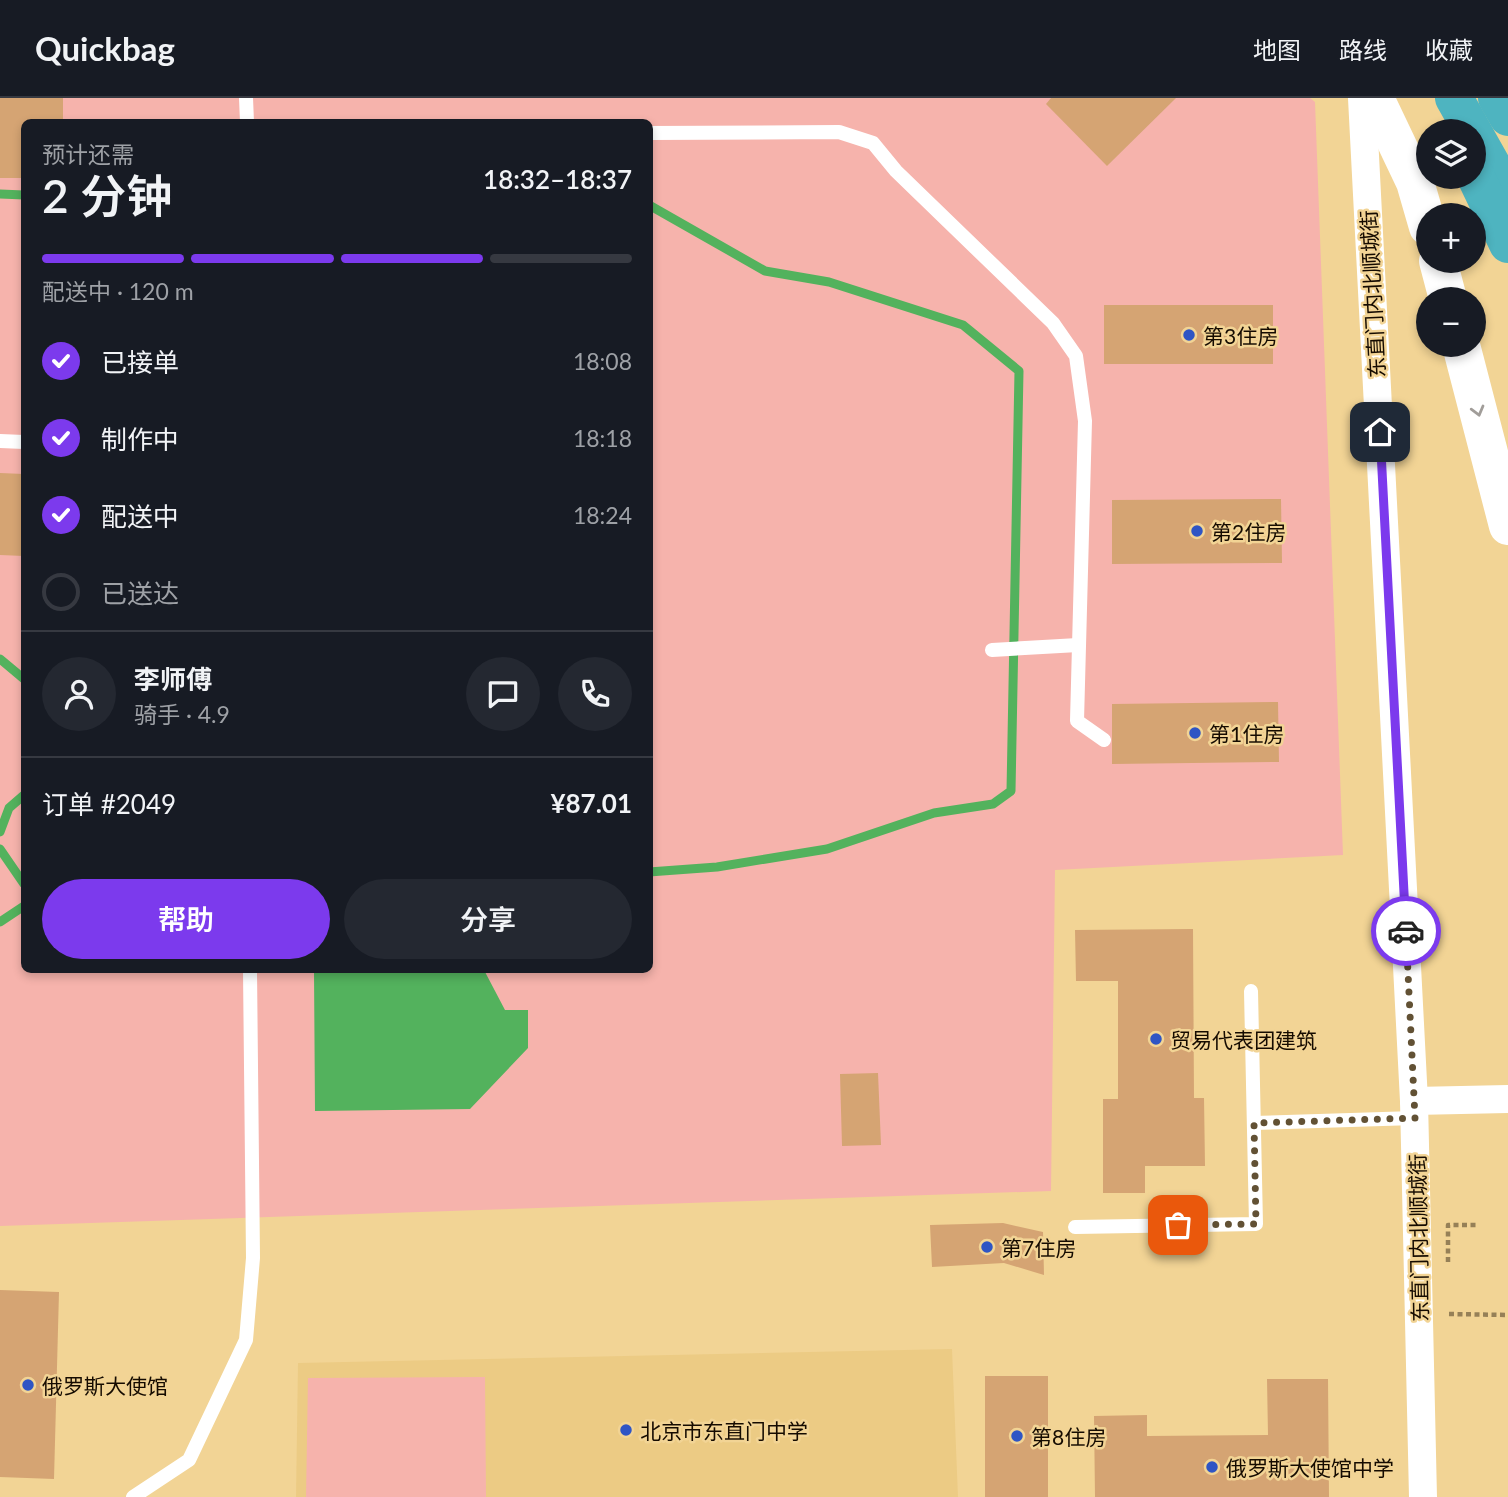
<!DOCTYPE html>
<html lang="zh">
<head>
<meta charset="utf-8">
<style>
	body { margin:0; font-family:Lato,"Noto Sans SC",sans-serif; background:#242831; color:#f1f3f6; height:100vh; display:flex; flex-direction:column; font-size:26px; white-space:nowrap }
	* { box-sizing:border-box; margin:0 }
	p { font-size:23px; color:#9ea1a6 }
	.icon { flex:none; width:38px; height:38px; fill:none; stroke:currentColor; stroke-width:2; stroke-linecap:round; stroke-linejoin:round }
	.map { position:relative; flex:1; overflow:hidden }
	.details { position:absolute; left:21px; top:21px; width:632px; height:854px; display:flex; flex-direction:column; background:#171b24; border-radius:10px; box-shadow:0 4px 10px #0003 }
	.details>* { flex:none }
	.controls { position:absolute; left:1416px; top:21px; display:grid; gap:14px }
	.controls a { display:grid; place-items:center; width:70px; height:70px; border-radius:50%; background:#171b24; box-shadow:0 4px 10px #0003; font-size:35px }
	.pin { position:absolute; display:grid; place-items:center; width:60px; height:60px; color:#fff; margin:-30px; border-radius:14px; box-shadow:0 4px 10px #0006 }
	.courier { position:absolute; display:grid; place-items:center; width:70px; height:70px; margin:-35px; border:5px solid #7c3aed; border-radius:50%; background:#fff; color:#222; box-shadow:0 2px 9px #0007 }
	.headline em { font-style:normal; font-weight:600 }
	.headline div { display:flex; flex-direction:column-reverse }
	.headline { display:flex; align-items:center; justify-content:space-between; height:119px; padding:0 21px }
	h1 { font-size:46px; font-weight:600; line-height:52px }
	.bar { display:grid; grid-template-columns:repeat(4,1fr); gap:10px 7px; align-content:center; height:84px; padding:0 21px }
	.bar i { height:9px; border-radius:5px; background:#363941 }
	.bar .on { background:#7c3aed }
	.bar p { grid-column:span 4 }
	.line { display:flex; align-items:center; gap:18px; padding:0 21px; border-top:2px solid #363941 }
	.line div { flex:1 }
	.round { display:grid; place-items:center; flex:none; width:74px; height:74px; border-radius:37px; background:#242831 }
	ol { padding:0 21px; list-style:none }
	li { display:flex; align-items:center; gap:21px; height:77px }
	li p { margin-inline-start:auto }
	li .icon { padding:7px; border-radius:50%; background:#7c3aed; color:#fff; stroke-width:4 }
	li:last-child { color:#9ea1a6 }
	li i { width:38px; height:38px; border:4px solid #363941; border-radius:50% }
	.button { display:flex; gap:14px; margin-top:auto; padding:14px 21px }
	.button a { flex:1; height:80px; border-radius:42px; background:#7c3aed; color:#fff; font-size:28px; font-weight:600; line-height:80px; text-align:center }
	.button a+a { background:#242831; color:#f1f3f6 }
	header { display:flex; align-items:center; gap:42px; box-sizing:border-box; height:98px; padding:0 35px; background:#171b24; border-bottom:2px solid #363941 }
	header strong { font-size:33px }
	nav { display:flex; gap:38px; margin-inline-start:auto; font-size:24px }
	.map>svg:first-child { display:block }
	.built { fill:#eccb84 }
	.green { fill:#f6b3ac; fill-rule:evenodd }
	.water { fill:#53b25d }
	.lines { fill:none; stroke-linecap:round; stroke-linejoin:round }
	.stream { stroke:#53b25d; stroke-width:9 }
	.building { fill:#d5a473 }
	.path { stroke:#968057; stroke-width:4.5; stroke-dasharray:5 3.5; stroke-linecap:butt }
	.lane { stroke:#fff; stroke-width:14 }
	.street { stroke:#fff; stroke-width:28 }
	.secondary { stroke:#fff; stroke-width:38 }
	.highway { stroke:#4eb4c0; stroke-width:38 }
	.oneway { stroke:#a19d99 }
	.done { stroke:#625134; stroke-width:7; stroke-dasharray:0 12.6 }
	.route { stroke:#7c3aed; stroke-width:9 }
	.poi-dot { fill:#2f55c4; stroke:#f2d495; stroke-width:2.5 }
	.labels { text-anchor:middle; dominant-baseline:central; stroke-width:5; stroke-linejoin:round; paint-order:stroke }
	.street-label { font-size:21px; fill:#150b00; stroke:#f2d495 }
	.poi-label { font-size:21px; fill:#150b00; stroke:#f2d495; text-anchor:start }
</style>
</head>
<body>
<header>
<strong>Quickbag</strong>
<nav><a>地图</a><a>路线</a><a>收藏</a></nav>
</header>
<div class="map">
<svg width="1508" height="1399" viewBox="0 0 1508 1399">
	<rect width="100%" height="100%" fill="#f2d495"/>
	<polygon class="built" points="952,1251 958,1399 296,1399 298,1265"/>
	<g class="green">
		<path d="M 0,0 L 1310,0 L 1315,4 L 1343,757 L 1055,772 L 1051,1093 L 0,1128 ZM 24,24 L 649,24 L 649,872 L 24,872 Z"/>
		<polygon points="485,1279 486,1399 306,1399 308,1280"/>
	</g>
	<polygon class="water" points="329,872 484,872 505,912 528,912 528,950 470,1011 315,1013 314,873"/>
	<g class="lines">
		<g class="stream">
			<polyline points="0,96 24,97"/>
			<polyline points="649,107 765,173 829,184 963,227 1019,273 1011,693 993,706 934,715 827,751 717,769 649,774"/>
			<polyline points="0,561 24,581"/>
			<polyline points="0,734 9,710 24,697"/>
			<polyline points="0,751 24,786"/>
			<polyline points="0,824 24,808"/>
		</g>
	</g>
	<g class="building">
		<polygon points="0,0 63,0 63,24 24,24 24,80 0,80"/>
		<polygon points="1051,0 1176,0 1107,68 1046,6"/>
		<rect x="1104" y="207" width="169" height="59"/>
		<polygon points="0,375 24,376 24,458 0,457"/>
		<polygon points="1281,401 1282,465 1112,466 1112,402"/>
		<polygon points="1278,604 1279,664 1112,666 1112,606"/>
		<polygon points="1193,831 1194,1000 1204,1000 1205,1068 1145,1068 1145,1095 1103,1095 1103,1001 1118,1001 1118,883 1076,883 1075,832"/>
		<polygon points="878,975 881,1047 842,1048 840,976"/>
		<polygon points="1003,1125 1043,1134 1044,1177 1004,1165 932,1169 930,1127"/>
		<polygon points="0,1192 59,1194 54,1381 0,1379"/>
		<rect x="985" y="1278" width="63" height="121"/>
		<polygon points="1267,1281 1328,1281 1329,1399 1095,1399 1094,1318 1147,1317 1147,1338 1268,1337"/>
	</g>
	<g class="lines">
		<g class="path">
			<polyline points="1448,1164 1448,1127 1479,1127"/>
			<polyline points="1449,1216 1508,1217"/>
		</g>
		<g class="lane">
			<polyline points="246,0 247,24"/>
			<polyline points="649,35 839,34 873,45 896,73 1053,225 1076,258 1085,323 1077,623 1104,642"/>
			<polyline points="0,343 24,344"/>
			<polyline points="992,552 1078,547"/>
			<polyline points="1254,1025 1415,1020"/>
			<polyline points="1075,1129 1256,1126 1251,893"/>
			<polyline points="133,1399 189,1362 246,1242 253,1160 250,872"/>
		</g>
		<g class="street">
			<polyline points="1362,0 1414,1003 1423,1399"/>
			<polyline points="1414,1003 1508,1001"/>
		</g>
		<g class="secondary">
			<polyline points="1375,0 1415,84 1428,129"/>
			<polyline points="1438,163 1448,201"/>
			<polyline points="1461,247 1508,428"/>
		</g>
		<g class="highway">
			<polyline points="1454,0 1508,96"/>
			<polyline points="1497,0 1508,19"/>
			<polyline points="1474,75 1508,146"/>
		</g>
	</g>
	<defs><path id="oneway-chevron" d="M-2-3.5L2.5 0L-2 3.5" fill="none" stroke-width="1.6" stroke-linecap="round" stroke-linejoin="round" transform="scale(1.75)"/></defs>
	<use class="oneway" href="#oneway-chevron" transform="translate(1478 313) rotate(75)"/>
	<g class="lines">
		<polyline class="done" points="1178,1127 1256,1126 1254,1025 1415,1020 1406,833"/>
		<polyline class="route" points="1380,334 1406,833"/>
	</g>
	<g class="poi-dot">
		<circle cx="1189" cy="237" r="7"/>
		<circle cx="1197" cy="433" r="7"/>
		<circle cx="1195" cy="635" r="7"/>
		<circle cx="1156" cy="941" r="7"/>
		<circle cx="987" cy="1149" r="7"/>
		<circle cx="28" cy="1287" r="7"/>
		<circle cx="626" cy="1332" r="7"/>
		<circle cx="1017" cy="1338" r="7"/>
		<circle cx="1212" cy="1369" r="7"/>
	</g>
	<g class="labels">
		<g class="street-label">
			<text transform="translate(1372 196) rotate(-93)">东直门内北顺城街</text>
			<text transform="translate(1418 1140) rotate(-91)">东直门内北顺城街</text>
		</g>
		<g class="poi-label">
			<text x="1203" y="237">第3住房</text>
			<text x="1211" y="433">第2住房</text>
			<text x="1209" y="635">第1住房</text>
			<text x="1170" y="941">贸易代表团建筑</text>
			<text x="1001" y="1149">第7住房</text>
			<text x="42" y="1287">俄罗斯大使馆</text>
			<text x="640" y="1332">北京市东直门中学</text>
			<text x="1031" y="1338">第8住房</text>
			<text x="1226" y="1369">俄罗斯大使馆中学</text>
		</g>
	</g>
</svg>
<div class="controls">
<a><svg class="icon" aria-label="layers" viewBox="0 0 24 24"><path d="M12 4l9 5-9 5-9-5zM3 14l9 5 9-5"/></svg></a>
<a>+</a>
<a>−</a>
</div>
<div class="pin" style="left:1178px;top:1127px;background:#ea580c"><svg class="icon" aria-label="bag" viewBox="0 0 24 24"><path d="M5 8h14l-1 12H6zM9 8a3 3 0 0 1 6 0"/></svg></div>
<div class="pin" style="left:1380px;top:334px;background:#1f2937"><svg class="icon" aria-label="home" viewBox="0 0 24 24"><path d="M3 11l9-7 9 7M6 9v11h12V9"/></svg></div>
<div class="courier" style="left:1406px;top:833px"><svg class="icon" aria-label="car" viewBox="0 0 24 24"><path d="M5 17H2v-5l4-1 3-4h7l3 4 3 1v5h-3M9 17h6M6 11h13"/><circle cx="7" cy="17" r="2"/><circle cx="17" cy="17" r="2"/></svg></div>
<section class="details">
<div class="headline"><div><h1>2 分钟</h1><p>预计还需</p></div><em>18:32–18:37</em></div>
<div class="bar"><i class="on"></i><i class="on"></i><i class="on"></i><i></i><p>配送中 · 120 m</p></div>
<ol>
<li><svg class="icon" aria-label="check" viewBox="0 0 24 24"><path d="M5 12l5 5 9-10"/></svg>已接单<p>18:08</p></li>
<li><svg class="icon" aria-label="check" viewBox="0 0 24 24"><path d="M5 12l5 5 9-10"/></svg>制作中<p>18:18</p></li>
<li><svg class="icon" aria-label="check" viewBox="0 0 24 24"><path d="M5 12l5 5 9-10"/></svg>配送中<p>18:24</p></li>
<li><i></i>已送达</li>
</ol>
<div class="line" style="height:126px"><a class="round"><svg class="icon" aria-label="person" viewBox="0 0 24 24"><circle cx="12" cy="8" r="4"/><path d="M4 21q1-7 8-7t8 7"/></svg></a><div><b>李师傅</b><p>骑手 · 4.9</p></div><a class="round"><svg class="icon" aria-label="chat" viewBox="0 0 24 24"><path d="M4 5h16v11H9l-5 4z"/></svg></a><a class="round"><svg class="icon" aria-label="phone" viewBox="0 0 24 24"><path d="M5 4h4l2 5-3 2q2 4 5 5l2-3 5 2v4C11 20 4 13 5 4z"/></svg></a></div>
<div class="line" style="height:91px"><div>订单 #2049</div><b>¥87.01</b></div>
<div class="button"><a>帮助</a><a>分享</a></div>
</section>
</div>
</body>
</html>
